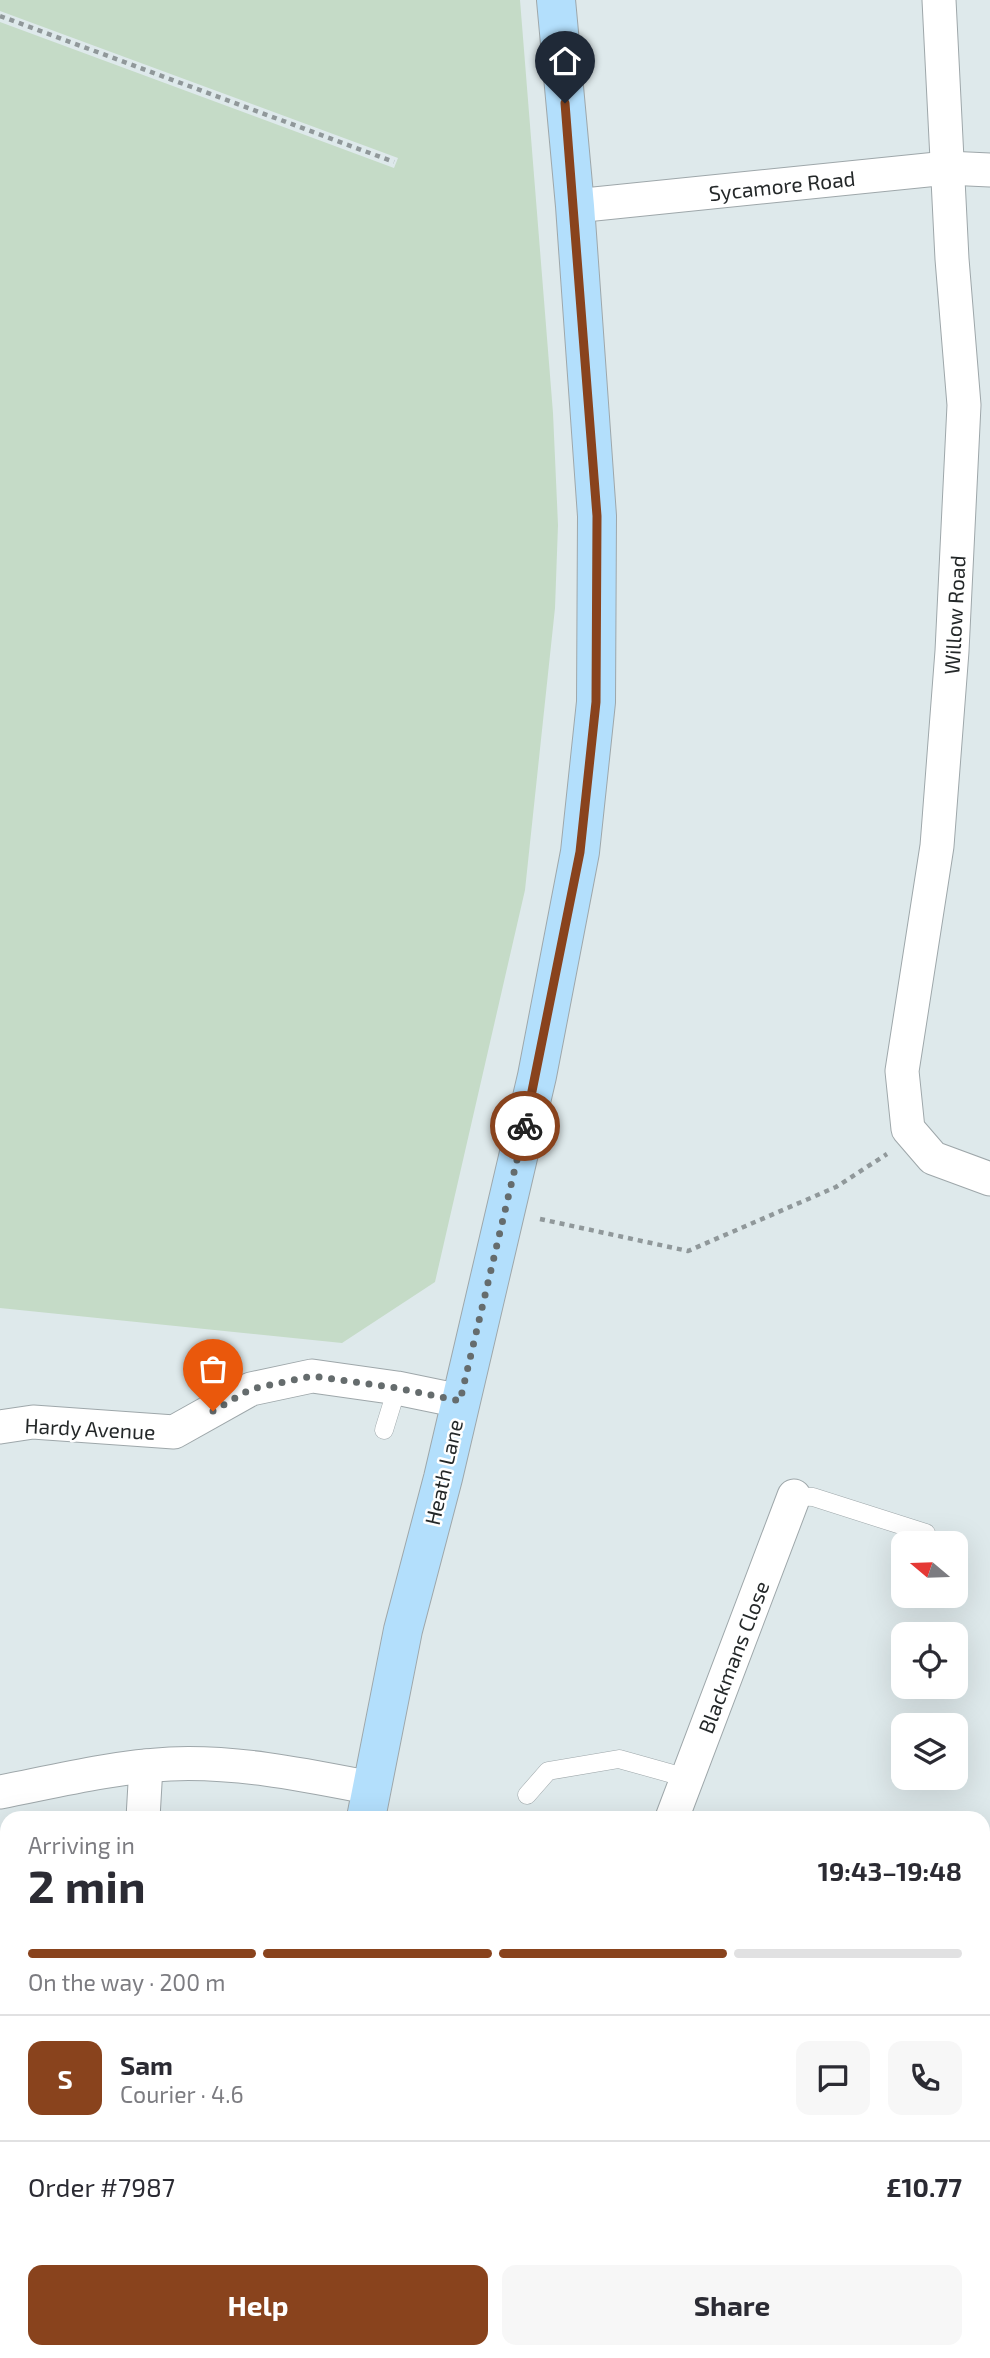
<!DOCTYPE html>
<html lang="en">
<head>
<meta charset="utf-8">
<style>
	body { margin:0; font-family:"Exo 2",sans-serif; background:#f7f7f7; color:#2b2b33; height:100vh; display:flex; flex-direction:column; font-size:26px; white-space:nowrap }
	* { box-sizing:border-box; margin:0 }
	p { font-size:23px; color:#7c7c81 }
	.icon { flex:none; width:38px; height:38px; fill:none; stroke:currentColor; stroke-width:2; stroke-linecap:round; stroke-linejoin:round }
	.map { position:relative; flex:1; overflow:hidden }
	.sheet { position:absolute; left:0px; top:1811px; width:990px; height:548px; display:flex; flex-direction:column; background:#fff; border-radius:21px 21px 0 0; box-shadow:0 7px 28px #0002 }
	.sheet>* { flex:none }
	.needle { width:46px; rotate:289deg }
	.tools { position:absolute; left:891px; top:1531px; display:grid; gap:14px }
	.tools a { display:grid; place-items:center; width:77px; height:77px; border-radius:14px; background:#fff; box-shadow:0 7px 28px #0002; font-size:35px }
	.pin { position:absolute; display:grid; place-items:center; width:60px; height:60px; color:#fff; margin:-72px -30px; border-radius:50% 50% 50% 0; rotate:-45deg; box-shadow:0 0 7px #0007 }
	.pin .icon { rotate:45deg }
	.courier { position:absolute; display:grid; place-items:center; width:70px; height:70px; margin:-35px; border:5px solid #89431d; border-radius:50%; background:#fff; color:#222; box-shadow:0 2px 9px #0007 }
	.overview em { font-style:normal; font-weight:700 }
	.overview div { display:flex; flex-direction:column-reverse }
	.overview { display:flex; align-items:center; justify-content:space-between; height:119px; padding:0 28px }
	h1 { font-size:46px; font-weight:700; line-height:52px }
	.bar { display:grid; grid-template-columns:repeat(4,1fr); gap:10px 7px; align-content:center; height:84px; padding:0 28px }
	.bar i { height:9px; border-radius:5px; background:#e1e1e2 }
	.bar .active { background:#89431d }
	.bar p { grid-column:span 4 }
	.line { display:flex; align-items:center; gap:18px; padding:0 28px; border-top:2px solid #e1e1e2 }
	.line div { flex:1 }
	.round { display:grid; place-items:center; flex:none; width:74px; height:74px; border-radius:14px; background:#f7f7f7 }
	.action { display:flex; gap:14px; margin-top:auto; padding:14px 28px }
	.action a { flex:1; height:80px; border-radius:14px; background:#89431d; color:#fff; font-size:28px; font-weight:700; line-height:80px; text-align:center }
	.action a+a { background:#f7f7f7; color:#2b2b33 }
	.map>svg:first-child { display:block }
	.built { fill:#c9dce0 }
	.green { fill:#c5dbc7 }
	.building { fill:#afb9b7 }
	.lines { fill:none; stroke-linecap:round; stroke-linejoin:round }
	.lane-casing { stroke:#9ea7aa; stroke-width:19 }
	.street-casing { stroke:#9ea7aa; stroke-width:35 }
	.secondary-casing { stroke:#9ea7aa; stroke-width:40 }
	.path { stroke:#90989a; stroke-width:4.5; stroke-dasharray:5 5; stroke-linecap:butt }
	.lane { stroke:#fff; stroke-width:18 }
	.street { stroke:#fff; stroke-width:33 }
	.secondary { stroke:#b3dffc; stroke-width:38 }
	.done { stroke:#656c6d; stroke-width:7; stroke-dasharray:0 12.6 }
	.route { stroke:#89431d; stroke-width:9 }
	.labels { text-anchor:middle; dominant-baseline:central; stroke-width:5; stroke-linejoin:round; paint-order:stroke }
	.street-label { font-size:21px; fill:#242829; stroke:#fff }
</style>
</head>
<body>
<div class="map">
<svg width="990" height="2358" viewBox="0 0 990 2358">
	<rect width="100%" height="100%" fill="#dee9eb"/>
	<polygon class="built" points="325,2352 704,2352 698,2358 325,2358"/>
	<g class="green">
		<polygon points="0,0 520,0 553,413 558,525 555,608 525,890 435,1282 342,1343 0,1308 0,22 394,168 398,158 0,11"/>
		<polygon points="990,2212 990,2358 883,2358 887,2352 984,2352 984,2221"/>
	</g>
	<g class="building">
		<rect x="94" y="2352" width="35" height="6"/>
		<polygon points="335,2352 554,2352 553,2358 334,2358"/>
	</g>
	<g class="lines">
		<defs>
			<g id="lane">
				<polyline points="384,1430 397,1388"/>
				<polyline points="794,1496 813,1497 926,1533"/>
				<polyline points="527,1795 548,1771 619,1759 687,1778"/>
				<polyline points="0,2180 7,2181"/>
				<polyline points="14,2358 14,2352"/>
			</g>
			<g id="street">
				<polyline points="939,0 952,259 964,405 952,651 937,846 902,1071 908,1129 933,1158 990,1179"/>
				<polyline points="575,206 947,168 990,170"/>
				<polyline points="0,1427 33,1422 174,1432 251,1389 312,1376 397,1388 460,1401"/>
				<path d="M 0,1792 C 56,1781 113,1767 170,1764 C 238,1761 305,1775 372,1788"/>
				<polyline points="143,1818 146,1766"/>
				<polyline points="672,1818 794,1496"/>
				<polyline points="984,1896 990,1883"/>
			</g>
			<g id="secondary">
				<polyline points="366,1818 403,1630 443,1478 537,1076 580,852 596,702 597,516 575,206 556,0"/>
				<polyline points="984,2056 990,2046"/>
				<polyline points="280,2358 280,2352"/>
				<polyline points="759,2358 765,2352"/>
			</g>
		</defs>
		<use href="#lane" class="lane-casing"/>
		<use href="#street" class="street-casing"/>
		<use href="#secondary" class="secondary-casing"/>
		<g class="path">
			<polyline points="0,16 394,162"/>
			<polyline points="540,1219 688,1251 836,1187 887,1154"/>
			<polyline points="984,1977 990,1977"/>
			<polyline points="984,2151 990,2149"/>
			<polyline points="562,2358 562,2352"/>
		</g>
		<use href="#lane" class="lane"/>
		<use href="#street" class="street"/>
		<use href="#secondary" class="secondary"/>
	</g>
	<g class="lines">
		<polyline class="done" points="213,1411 251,1389 312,1376 397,1388 460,1401 525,1126"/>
		<polyline class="route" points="525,1126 580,852 596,702 597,516 565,103"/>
	</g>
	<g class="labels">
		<g class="street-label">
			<text transform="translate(782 185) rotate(-6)">Sycamore Road</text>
			<text transform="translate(954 615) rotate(-87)">Willow Road</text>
			<text transform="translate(90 1428) rotate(3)">Hardy Avenue</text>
			<text transform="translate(443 1472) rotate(-77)">Heath Lane</text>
			<text transform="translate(733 1657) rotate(-69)">Blackmans Close</text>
		</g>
	</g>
</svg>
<div class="tools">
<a><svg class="needle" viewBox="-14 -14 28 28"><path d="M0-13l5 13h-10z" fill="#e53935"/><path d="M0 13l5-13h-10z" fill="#7c7c81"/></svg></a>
<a><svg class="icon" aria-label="locate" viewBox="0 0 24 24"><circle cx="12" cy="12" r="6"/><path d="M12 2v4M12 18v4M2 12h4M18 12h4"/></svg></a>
<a><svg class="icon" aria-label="layers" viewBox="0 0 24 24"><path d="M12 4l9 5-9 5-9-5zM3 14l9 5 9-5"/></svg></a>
</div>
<div class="pin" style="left:213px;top:1411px;background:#ea580c"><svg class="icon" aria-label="bag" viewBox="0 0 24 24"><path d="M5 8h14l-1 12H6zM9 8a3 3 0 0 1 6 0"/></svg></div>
<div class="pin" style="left:565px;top:103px;background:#1f2937"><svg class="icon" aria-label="home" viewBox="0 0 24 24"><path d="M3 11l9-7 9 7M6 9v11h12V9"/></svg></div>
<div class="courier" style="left:525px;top:1126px"><svg class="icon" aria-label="bike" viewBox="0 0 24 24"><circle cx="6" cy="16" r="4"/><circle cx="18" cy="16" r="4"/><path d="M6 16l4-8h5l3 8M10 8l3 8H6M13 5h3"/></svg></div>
<section class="sheet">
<div class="overview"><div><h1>2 min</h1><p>Arriving in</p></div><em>19:43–19:48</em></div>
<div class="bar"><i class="active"></i><i class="active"></i><i class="active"></i><i></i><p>On the way · 200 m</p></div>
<div class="line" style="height:126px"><b class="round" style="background:#89431d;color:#fff">S</b><div><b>Sam</b><p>Courier · 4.6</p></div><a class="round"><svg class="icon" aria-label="chat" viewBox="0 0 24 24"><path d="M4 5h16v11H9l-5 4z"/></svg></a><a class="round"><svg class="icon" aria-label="phone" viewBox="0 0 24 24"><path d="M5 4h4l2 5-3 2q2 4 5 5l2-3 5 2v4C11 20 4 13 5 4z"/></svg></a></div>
<div class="line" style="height:91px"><div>Order #7987</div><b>£10.77</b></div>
<div class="action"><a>Help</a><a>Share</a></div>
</section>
</div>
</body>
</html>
